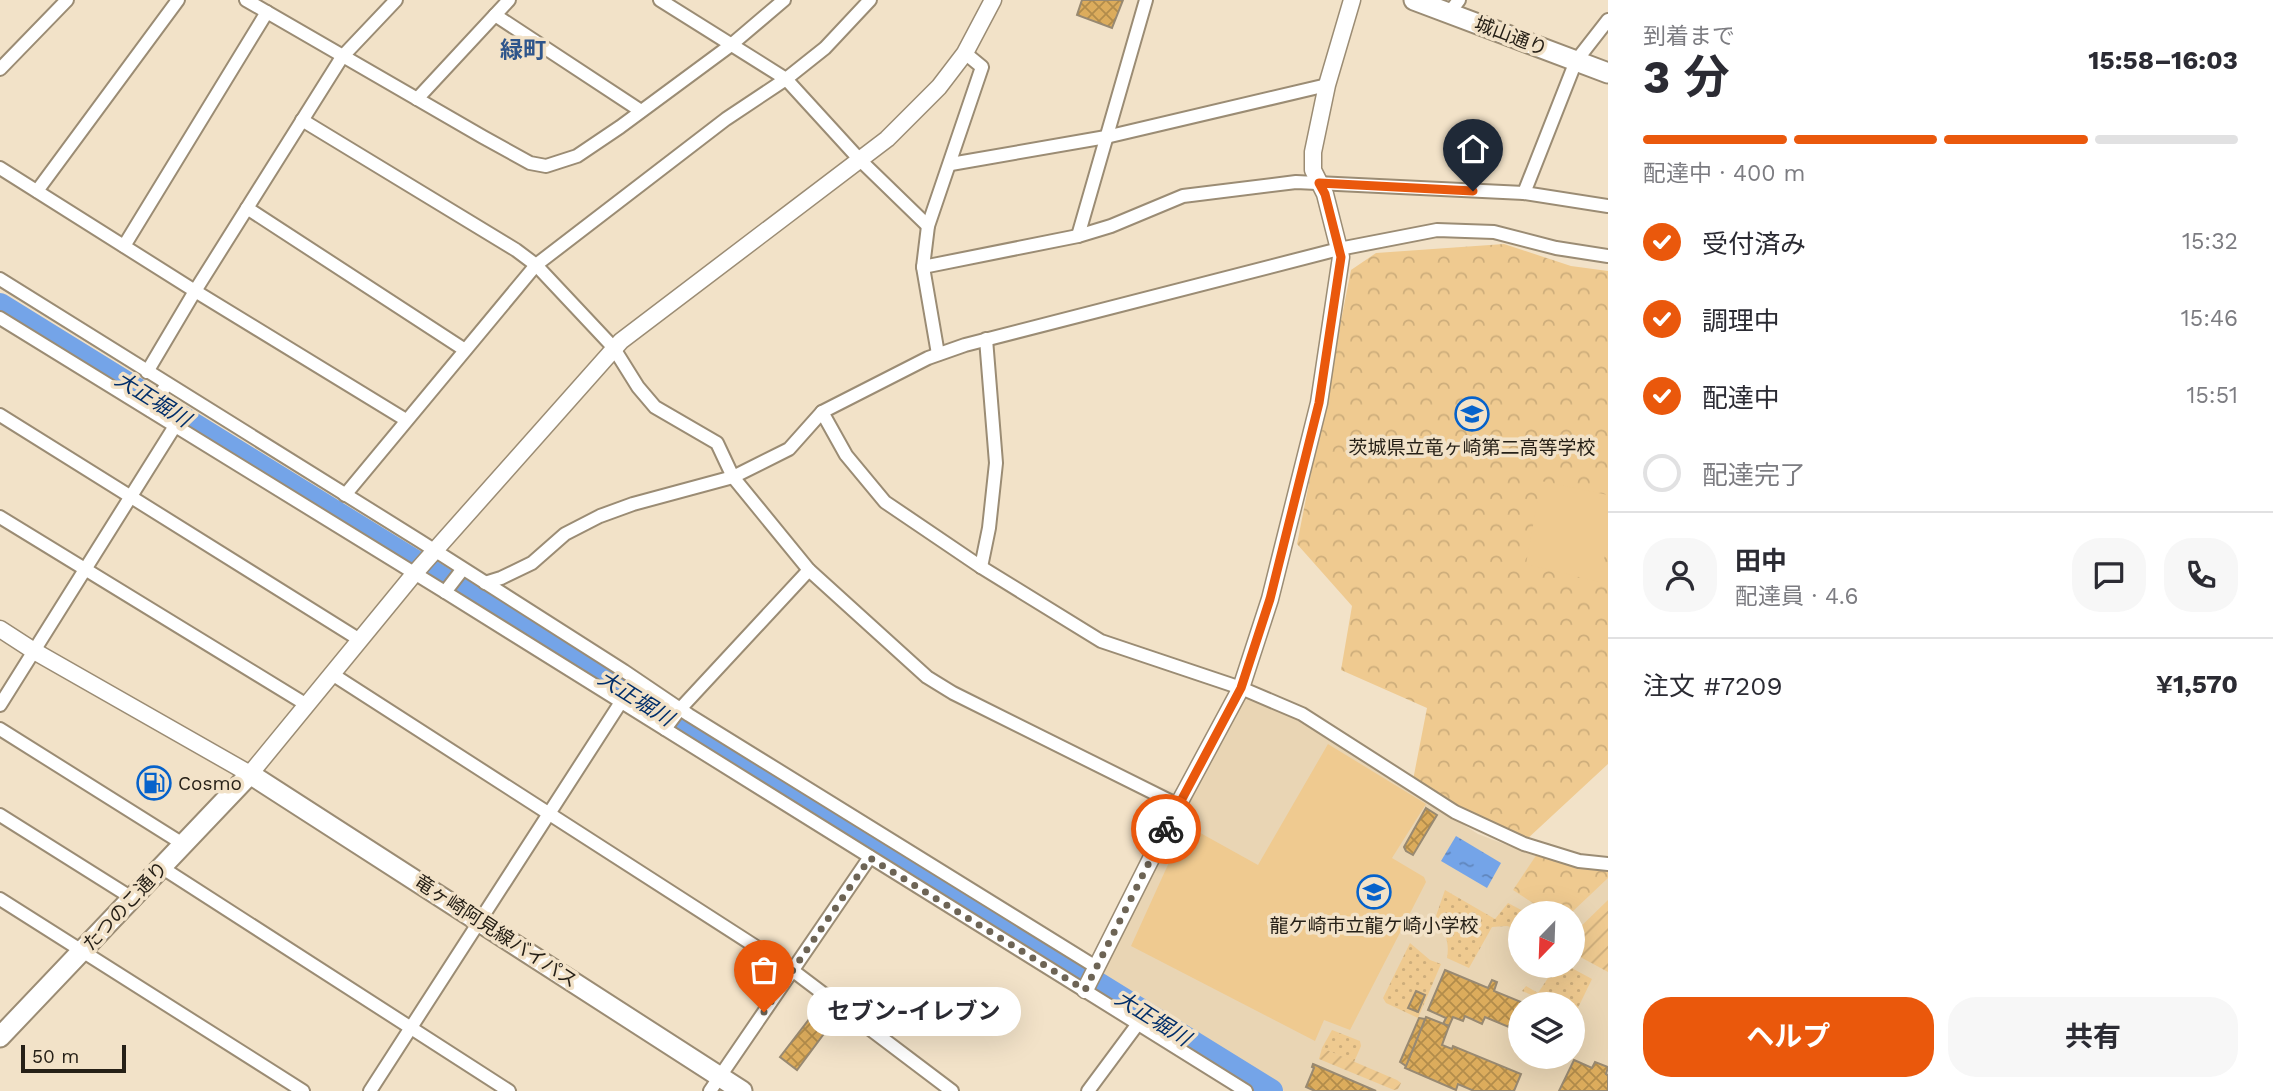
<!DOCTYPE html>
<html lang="ja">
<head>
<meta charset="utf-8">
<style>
	body { margin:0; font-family:"Work Sans","Noto Sans JP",sans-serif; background:#f7f7f7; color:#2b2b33; height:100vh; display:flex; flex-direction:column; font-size:26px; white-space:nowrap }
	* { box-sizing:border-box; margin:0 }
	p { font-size:23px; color:#7c7c81 }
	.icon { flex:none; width:38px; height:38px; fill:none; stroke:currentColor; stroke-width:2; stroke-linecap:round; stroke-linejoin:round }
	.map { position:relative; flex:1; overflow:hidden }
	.details { display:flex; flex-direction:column; background:#fff; width:665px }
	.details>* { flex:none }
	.needle { width:46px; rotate:203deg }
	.tools { position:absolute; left:1508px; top:901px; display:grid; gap:14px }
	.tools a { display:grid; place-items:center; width:77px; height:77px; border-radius:50%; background:#fff; box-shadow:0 7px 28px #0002; font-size:35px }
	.scale { position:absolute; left:21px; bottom:18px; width:105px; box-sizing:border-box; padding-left:7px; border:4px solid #262017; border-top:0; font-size:19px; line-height:24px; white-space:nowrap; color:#262017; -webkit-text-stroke:5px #f2e2c8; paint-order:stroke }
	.pin { position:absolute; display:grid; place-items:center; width:60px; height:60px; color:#fff; margin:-72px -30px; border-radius:50% 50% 50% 0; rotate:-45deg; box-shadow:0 0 7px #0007 }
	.pin .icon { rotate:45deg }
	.courier { position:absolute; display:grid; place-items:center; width:70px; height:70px; margin:-35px; border:5px solid #ea580c; border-radius:50%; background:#fff; color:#222; box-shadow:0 2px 9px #0007 }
	.bubble { position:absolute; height:49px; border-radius:24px; background:#fff; box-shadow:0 7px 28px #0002; font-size:23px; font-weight:700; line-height:49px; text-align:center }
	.head em { font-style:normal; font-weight:700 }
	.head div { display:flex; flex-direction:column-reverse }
	.head { display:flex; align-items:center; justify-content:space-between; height:119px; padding:0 35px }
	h1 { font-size:46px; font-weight:700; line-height:52px }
	.bar { display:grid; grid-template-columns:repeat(4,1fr); gap:10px 7px; align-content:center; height:84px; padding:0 35px }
	.bar i { height:9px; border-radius:5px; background:#e1e1e2 }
	.bar .active { background:#ea580c }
	.bar p { grid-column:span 4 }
	.line { display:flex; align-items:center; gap:18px; padding:0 35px; border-top:2px solid #e1e1e2 }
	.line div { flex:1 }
	.round { display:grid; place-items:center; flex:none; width:74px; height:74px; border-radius:28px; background:#f7f7f7 }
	ol { padding:0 35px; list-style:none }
	li { display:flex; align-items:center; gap:21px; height:77px }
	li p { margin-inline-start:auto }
	li .icon { padding:7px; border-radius:50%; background:#ea580c; color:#fff; stroke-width:4 }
	li:last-child { color:#7c7c81 }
	li i { width:38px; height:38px; border:4px solid #e1e1e2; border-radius:50% }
	.primary-button { display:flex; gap:14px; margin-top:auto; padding:14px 35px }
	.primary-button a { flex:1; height:80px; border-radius:28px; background:#ea580c; color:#fff; font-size:28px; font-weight:700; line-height:80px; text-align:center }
	.primary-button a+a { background:#f7f7f7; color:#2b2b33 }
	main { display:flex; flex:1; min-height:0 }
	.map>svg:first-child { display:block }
	.built { fill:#e9d5b4; fill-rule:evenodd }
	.grass { fill:url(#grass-dots) }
	.forest { fill:url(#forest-crowns) }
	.garden { fill:url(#garden-furrows) }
	.pitch { fill:#efca90 }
	.water { fill:url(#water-ripples) }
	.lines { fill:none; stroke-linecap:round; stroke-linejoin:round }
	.river { stroke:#74a4e8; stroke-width:24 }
	.building { fill:url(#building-cross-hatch); stroke:#988971; stroke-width:2 }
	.minor-casing { stroke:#9b8c74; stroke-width:16 }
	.tertiary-casing { stroke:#9b8c74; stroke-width:19 }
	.primary-casing { stroke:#9b8c74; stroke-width:23 }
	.minor { stroke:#fff; stroke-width:12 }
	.tertiary { stroke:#fff; stroke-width:16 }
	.primary { stroke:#fff; stroke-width:19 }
	.done { stroke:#6d6455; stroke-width:7; stroke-dasharray:0 12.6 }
	.route { stroke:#ea580c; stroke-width:9 }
	.labels { text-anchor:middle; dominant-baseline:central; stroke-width:7; stroke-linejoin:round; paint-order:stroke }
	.street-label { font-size:19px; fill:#262017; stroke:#f2e2c8 }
	.poi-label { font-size:19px; fill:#262017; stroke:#f2e2c8 }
	.water-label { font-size:21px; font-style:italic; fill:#002e6a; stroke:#f2e2c8 }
	.quarter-label { font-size:23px; font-weight:bold; fill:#2e558b; stroke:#f2e2c8 }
</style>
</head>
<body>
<main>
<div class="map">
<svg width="1608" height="1091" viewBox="0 0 1608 1091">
	<defs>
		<pattern id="grass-dots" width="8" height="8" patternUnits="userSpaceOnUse" patternTransform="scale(1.75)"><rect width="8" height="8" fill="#efca90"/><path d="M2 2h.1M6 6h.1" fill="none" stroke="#cdad7b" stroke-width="1.8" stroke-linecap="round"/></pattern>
		<pattern id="forest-crowns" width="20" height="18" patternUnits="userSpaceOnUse" patternTransform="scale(1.75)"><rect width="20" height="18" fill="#efca90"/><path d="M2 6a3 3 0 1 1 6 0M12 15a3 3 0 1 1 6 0" fill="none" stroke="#cdad7b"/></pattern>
		<pattern id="garden-furrows" width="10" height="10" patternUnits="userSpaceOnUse" patternTransform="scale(1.75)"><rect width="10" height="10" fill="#efca90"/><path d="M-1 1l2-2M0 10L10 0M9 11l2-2" fill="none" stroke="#cdad7b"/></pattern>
		<pattern id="water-ripples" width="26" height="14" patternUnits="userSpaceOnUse" patternTransform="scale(1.75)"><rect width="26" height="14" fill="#74a4e8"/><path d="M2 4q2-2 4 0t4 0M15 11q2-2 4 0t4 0" fill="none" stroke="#5f85bb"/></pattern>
		<pattern id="building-cross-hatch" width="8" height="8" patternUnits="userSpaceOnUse" patternTransform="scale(1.75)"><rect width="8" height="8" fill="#dcac5c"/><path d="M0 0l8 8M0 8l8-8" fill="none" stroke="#b28c4b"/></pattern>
	</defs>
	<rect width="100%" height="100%" fill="#f2e2c8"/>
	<path class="built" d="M 1246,697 L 1300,720 L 1478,834 L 1504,844 L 1595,870 L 1608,867 L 1608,1091 L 1284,1091 L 1103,976 L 1120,930 L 1241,699 ZM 1521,914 L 1573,914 L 1573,966 L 1521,966 ZM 1521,1004 L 1573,1004 L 1573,1057 L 1521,1057 Z"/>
	<g class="grass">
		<path d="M 1445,890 L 1495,919 L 1508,903 L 1527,913 L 1521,914 L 1521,930 L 1507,926 L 1492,927 L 1469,968 L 1447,958 C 1450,942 1444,929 1436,916 Z"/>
		<polygon points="1410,943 1430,960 1441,964 1418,1018 1386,1003 1383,998"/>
		<polygon points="1546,966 1568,966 1592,979 1573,1018 1573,1004 1541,1004 1541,999 1522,991 1526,986 1538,993 1548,978 1542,971"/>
		<polygon points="1332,1030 1360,1041 1361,1046 1354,1062 1322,1048"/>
	</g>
	<g class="forest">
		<polygon points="1504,244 1571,266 1608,271 1608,764 1526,840 1451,806 1413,780 1427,708 1341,670 1352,606 1297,544 1351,270 1376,253"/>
		<polygon points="1537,854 1595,870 1608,867 1608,878 1571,913 1548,913 1513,890"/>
	</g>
	<g class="garden">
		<polygon points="1608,900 1608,972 1573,953 1573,934"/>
		<polygon points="1322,1048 1397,1080 1401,1083 1398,1089 1394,1090 1319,1059"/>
	</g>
	<g class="pitch">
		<polygon points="1541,481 1608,495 1608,541 1599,582 1526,564"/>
		<polygon points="1328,744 1426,804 1392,858 1424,877 1426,882 1350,1030 1324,1020 1315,1041 1131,946 1186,825 1258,865"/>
	</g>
	<polygon class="water" points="1456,836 1501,863 1487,888 1441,861"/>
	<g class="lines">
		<polyline class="river" points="0,305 1271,1091"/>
	</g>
	<g class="building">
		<polygon points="1082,0 1123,0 1112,28 1077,15"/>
		<polygon points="1426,808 1437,815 1413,855 1406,851 1404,847"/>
		<polygon points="1445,970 1488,988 1492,980 1497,982 1494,991 1526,1004 1521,1004 1521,1019 1516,1030 1485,1017 1482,1024 1465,1016 1463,1021 1453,1017 1449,1026 1443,1024 1446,1018 1428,1010"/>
		<polygon points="1416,991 1425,995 1418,1012 1408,1008"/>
		<polygon points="1426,1017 1449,1026 1442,1045 1452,1049 1453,1046 1521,1074 1514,1091 1474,1091 1458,1084 1456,1090 1405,1068"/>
		<polygon points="810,1018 826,1031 797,1070 780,1057"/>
		<polygon points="1419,1018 1425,1019 1406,1066 1400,1062"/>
		<polygon points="1574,1060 1592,1068 1595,1062 1608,1067 1606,1074 1608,1075 1608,1091 1559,1091"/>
		<polygon points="1313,1064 1376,1091 1315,1091 1306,1087 1314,1068 1312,1067"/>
	</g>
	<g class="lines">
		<defs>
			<g id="minor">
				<polyline points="246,0 483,137 530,163 546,166 577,156 620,127 731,45 784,0"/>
				<polyline points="660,0 786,79 860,160 928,226"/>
				<polyline points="1449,13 1459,0"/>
				<polyline points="495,15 641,111"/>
				<polyline points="0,69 67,0"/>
				<polyline points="417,99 509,0"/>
				<polyline points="302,120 516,250 536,265 613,347 638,387 655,407 717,443 733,477 809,570 927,677 953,693 1178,805"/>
				<polyline points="951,164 1106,137 1327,85"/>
				<polyline points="0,168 195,291 406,420"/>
				<polyline points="37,191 178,0"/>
				<polyline points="1524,193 1576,61 1608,20"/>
				<polyline points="247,208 465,350"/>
				<polyline points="1078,236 1146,0"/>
				<polyline points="124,246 267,12"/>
				<polyline points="923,267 1078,236 1111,226 1183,196 1296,182 1524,193 1608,206"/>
				<polyline points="0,279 420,541 624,671 689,715 1096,967"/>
				<polyline points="0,318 445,592 1246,1091"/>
				<polyline points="938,354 923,267 928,226 982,67 965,53"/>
				<polyline points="147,372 195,291 342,57 396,0"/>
				<polyline points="150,410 167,384"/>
				<polyline points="822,412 846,455 885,502 981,567 1101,641 1241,688 1302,714 1455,812 1524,844 1579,861 1608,864"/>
				<polyline points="0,415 360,640"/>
				<polyline points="345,495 536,265 726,119 786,79 825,48 870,0"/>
				<polyline points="0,517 307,705"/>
				<polyline points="981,567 989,528 996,463 986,339"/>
				<polyline points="485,583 501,578 532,563 565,534 600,516 633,504 733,477 789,449 822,412 928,358 965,345 1339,249 1437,230 1494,232 1556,248 1608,256"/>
				<polyline points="445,592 462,570"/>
				<polyline points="332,674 792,970 952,1091"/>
				<polyline points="0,705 175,426"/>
				<polyline points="0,729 183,844"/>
				<polyline points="665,729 680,709 809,570"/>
				<polyline points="0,815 132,898"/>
				<polyline points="161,867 509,1091"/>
				<polyline points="0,899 303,1091"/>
				<polyline points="370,1091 621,702"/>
				<polyline points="710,1091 870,857"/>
				<polyline points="1088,1091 1137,1025"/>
			</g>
			<g id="tertiary">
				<polyline points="0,629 34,651 250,774 414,574 621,341 887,139 939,87 965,53 993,0"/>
				<polyline points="1085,990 1178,805 1241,688 1270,599 1319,403 1341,257 1325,194 1313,170 1313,152 1327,85 1352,0"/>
			</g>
			<g id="primary">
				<polyline points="1414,0 1608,73"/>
				<polyline points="0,1037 250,774 742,1091"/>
			</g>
		</defs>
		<use href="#minor" class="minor-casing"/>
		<use href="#tertiary" class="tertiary-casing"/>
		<use href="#primary" class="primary-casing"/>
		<use href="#minor" class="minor"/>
		<use href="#tertiary" class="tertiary"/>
		<use href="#primary" class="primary"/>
	</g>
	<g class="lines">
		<polyline class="done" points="764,1012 870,858 1085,990 1166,829"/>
		<polyline class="route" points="1166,829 1241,688 1270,599 1319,403 1341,257 1325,194 1319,183 1473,191"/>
	</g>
	<defs>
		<symbol id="school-ring" viewBox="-11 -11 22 22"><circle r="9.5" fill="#f2e2c8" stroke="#0662cb" stroke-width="1.5"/><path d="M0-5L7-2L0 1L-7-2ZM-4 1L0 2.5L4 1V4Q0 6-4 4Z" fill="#0662cb"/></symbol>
		<symbol id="fuel-ring" viewBox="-11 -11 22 22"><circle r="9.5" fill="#f2e2c8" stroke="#0662cb" stroke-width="1.5"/><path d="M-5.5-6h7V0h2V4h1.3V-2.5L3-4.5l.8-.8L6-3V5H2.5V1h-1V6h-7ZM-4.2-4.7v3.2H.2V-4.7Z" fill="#0662cb"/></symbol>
	</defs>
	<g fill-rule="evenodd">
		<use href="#school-ring" x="1453" y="395" width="38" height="38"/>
		<use href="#fuel-ring" x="135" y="764" width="38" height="38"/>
		<use href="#school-ring" x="1355" y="873" width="38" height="38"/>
	</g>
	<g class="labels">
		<g class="street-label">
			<text transform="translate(1511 36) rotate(21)">城山通り</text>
			<text transform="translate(125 906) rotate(-47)">たつのこ通り</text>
			<text transform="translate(496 931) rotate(33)">竜ヶ崎阿見線バイパス</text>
		</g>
		<g class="poi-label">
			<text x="1472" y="447">茨城県立竜ヶ崎第二高等学校</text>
			<text x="178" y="783" text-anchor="start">Cosmo</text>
			<text x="1374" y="925">龍ケ崎市立龍ケ崎小学校</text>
		</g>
		<g class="water-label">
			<text transform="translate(153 399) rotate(32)">大正堀川</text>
			<text transform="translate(636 698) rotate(32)">大正堀川</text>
			<text transform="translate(1153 1018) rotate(32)">大正堀川</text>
		</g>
		<g class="quarter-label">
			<text x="523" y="50">緑町</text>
		</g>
	</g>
</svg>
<div class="tools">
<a><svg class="needle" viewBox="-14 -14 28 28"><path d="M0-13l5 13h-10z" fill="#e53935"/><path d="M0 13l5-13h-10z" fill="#7c7c81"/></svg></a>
<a><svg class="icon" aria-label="layers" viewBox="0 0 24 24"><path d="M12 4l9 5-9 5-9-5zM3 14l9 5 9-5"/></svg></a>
</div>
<div class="scale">50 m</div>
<div class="pin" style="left:764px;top:1012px;background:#ea580c"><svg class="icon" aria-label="bag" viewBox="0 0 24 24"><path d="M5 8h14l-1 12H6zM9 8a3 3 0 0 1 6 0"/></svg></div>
<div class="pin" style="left:1473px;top:191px;background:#1f2937"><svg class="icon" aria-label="home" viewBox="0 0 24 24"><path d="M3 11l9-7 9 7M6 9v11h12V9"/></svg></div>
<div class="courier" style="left:1166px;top:829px"><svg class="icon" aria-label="bike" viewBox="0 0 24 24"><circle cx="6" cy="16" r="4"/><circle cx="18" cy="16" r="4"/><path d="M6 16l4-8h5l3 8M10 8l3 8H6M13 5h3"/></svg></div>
<div class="bubble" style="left:807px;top:987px;width:214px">セブン-イレブン</div>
</div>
<section class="details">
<div class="head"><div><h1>3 分</h1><p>到着まで</p></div><em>15:58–16:03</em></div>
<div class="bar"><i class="active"></i><i class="active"></i><i class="active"></i><i></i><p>配達中 · 400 m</p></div>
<ol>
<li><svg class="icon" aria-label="check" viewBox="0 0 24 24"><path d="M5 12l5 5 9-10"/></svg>受付済み<p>15:32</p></li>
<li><svg class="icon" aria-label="check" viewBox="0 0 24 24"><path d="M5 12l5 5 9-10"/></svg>調理中<p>15:46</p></li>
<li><svg class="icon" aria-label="check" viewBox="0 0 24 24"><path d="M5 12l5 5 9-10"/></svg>配達中<p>15:51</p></li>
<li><i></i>配達完了</li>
</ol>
<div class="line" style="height:126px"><a class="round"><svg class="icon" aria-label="person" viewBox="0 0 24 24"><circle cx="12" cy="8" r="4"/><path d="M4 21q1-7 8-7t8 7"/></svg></a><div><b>田中</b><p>配達員 · 4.6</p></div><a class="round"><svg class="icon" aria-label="chat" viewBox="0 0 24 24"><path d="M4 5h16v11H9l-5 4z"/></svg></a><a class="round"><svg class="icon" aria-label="phone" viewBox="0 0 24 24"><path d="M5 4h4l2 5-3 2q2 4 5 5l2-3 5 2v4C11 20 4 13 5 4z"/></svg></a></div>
<div class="line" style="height:91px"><div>注文 #7209</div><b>¥1,570</b></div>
<div class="primary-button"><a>ヘルプ</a><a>共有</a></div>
</section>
</main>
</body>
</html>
